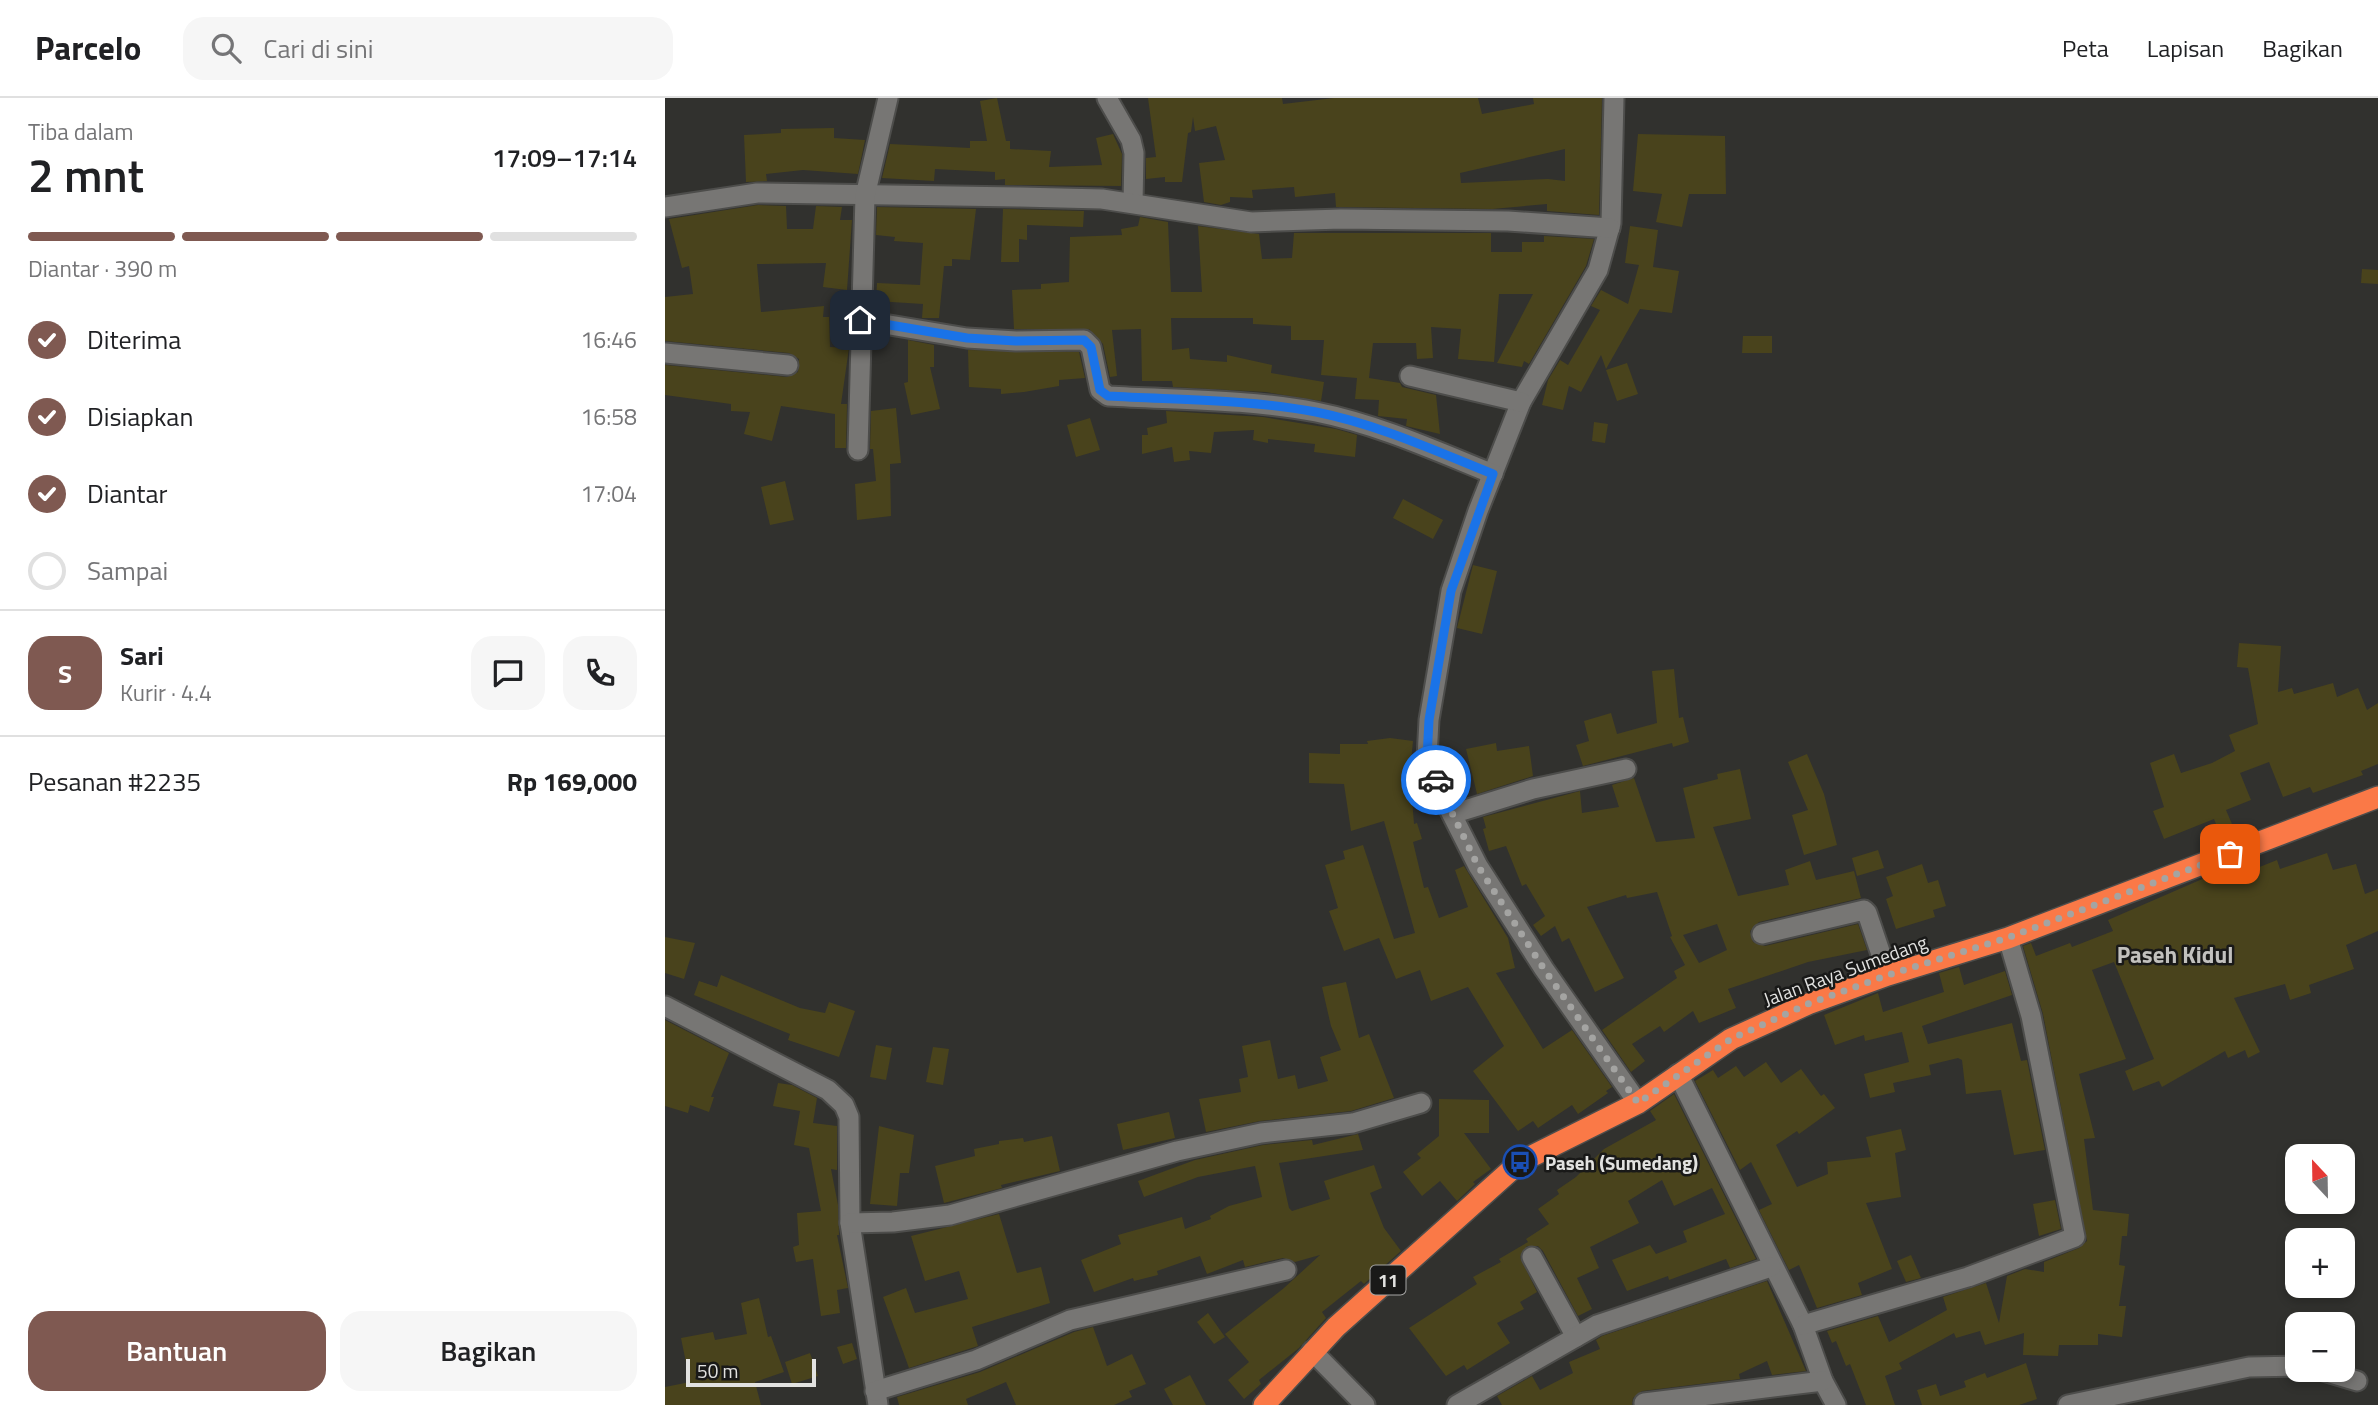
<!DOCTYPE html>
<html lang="id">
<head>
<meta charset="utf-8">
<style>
	body { margin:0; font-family:"Titillium Web",sans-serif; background:#f6f6f6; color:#202124; height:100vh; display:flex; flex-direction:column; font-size:26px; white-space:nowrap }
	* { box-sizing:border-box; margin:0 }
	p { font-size:23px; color:#757577 }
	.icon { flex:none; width:38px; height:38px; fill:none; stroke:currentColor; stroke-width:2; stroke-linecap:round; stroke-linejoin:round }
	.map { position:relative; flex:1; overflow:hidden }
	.drawer { display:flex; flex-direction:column; background:#fff; width:665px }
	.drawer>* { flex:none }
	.needle { width:46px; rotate:338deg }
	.fabs { position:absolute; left:1620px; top:1046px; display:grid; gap:14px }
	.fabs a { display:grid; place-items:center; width:70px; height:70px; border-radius:14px; background:#fff; box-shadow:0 4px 10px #0003; font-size:35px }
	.scale { position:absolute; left:21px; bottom:18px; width:130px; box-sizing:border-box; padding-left:7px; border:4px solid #e2e2e0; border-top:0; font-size:19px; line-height:24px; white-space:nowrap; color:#e2e2e0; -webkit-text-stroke:5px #191918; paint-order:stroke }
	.pin { position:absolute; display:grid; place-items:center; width:60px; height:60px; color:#fff; margin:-30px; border-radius:14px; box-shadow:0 4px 10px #0006 }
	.courier { position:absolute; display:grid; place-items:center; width:70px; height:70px; margin:-35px; border:5px solid #1a73e8; border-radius:50%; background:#fff; color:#222; box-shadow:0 2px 9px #0007 }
	.head em { font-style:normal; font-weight:600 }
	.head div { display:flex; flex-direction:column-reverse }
	.head { display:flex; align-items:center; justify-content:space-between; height:119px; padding:0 28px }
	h1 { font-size:46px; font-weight:600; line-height:52px }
	.bar { display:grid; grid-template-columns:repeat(4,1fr); gap:10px 7px; align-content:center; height:84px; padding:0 28px }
	.bar i { height:9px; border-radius:5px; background:#e0e0e0 }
	.bar .current { background:#7f5951 }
	.bar p { grid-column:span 4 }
	.line { display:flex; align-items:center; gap:18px; padding:0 28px; border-top:2px solid #e0e0e0 }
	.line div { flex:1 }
	.round { display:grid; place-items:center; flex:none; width:74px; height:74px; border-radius:21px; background:#f6f6f6 }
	ol { padding:0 28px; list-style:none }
	li { display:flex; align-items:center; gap:21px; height:77px }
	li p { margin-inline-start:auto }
	li .icon { padding:7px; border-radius:50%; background:#7f5951; color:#fff; stroke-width:4 }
	li:last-child { color:#757577 }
	li i { width:38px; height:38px; border:4px solid #e0e0e0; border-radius:50% }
	.button { display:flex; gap:14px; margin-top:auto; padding:14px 28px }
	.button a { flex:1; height:80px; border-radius:21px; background:#7f5951; color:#fff; font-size:28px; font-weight:600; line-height:80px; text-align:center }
	.button a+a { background:#f6f6f6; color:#202124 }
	header { display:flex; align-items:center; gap:42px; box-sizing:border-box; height:98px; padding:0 35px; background:#fff; border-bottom:2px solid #e0e0e0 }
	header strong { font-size:33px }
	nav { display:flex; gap:38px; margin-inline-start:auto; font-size:24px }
	.search { width:490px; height:63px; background:#f6f6f6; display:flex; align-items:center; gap:18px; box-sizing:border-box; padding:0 24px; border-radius:21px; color:#757577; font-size:26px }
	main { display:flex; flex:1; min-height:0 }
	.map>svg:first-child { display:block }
	.building { fill:#49431c; fill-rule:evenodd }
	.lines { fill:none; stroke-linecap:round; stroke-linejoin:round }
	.street-casing { stroke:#4d4d4b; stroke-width:23 }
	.highway-casing { stroke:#4d4d4b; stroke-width:24 }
	.street { stroke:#777674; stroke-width:19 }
	.highway { stroke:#fa7947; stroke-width:21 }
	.done { stroke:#a4a4a2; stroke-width:7; stroke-dasharray:0 12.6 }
	.route { stroke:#1a73e8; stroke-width:9 }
	.labels { text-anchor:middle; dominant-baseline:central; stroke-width:5; stroke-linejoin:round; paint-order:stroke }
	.shield { fill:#191918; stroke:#a6a6a4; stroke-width:2 }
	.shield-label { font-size:18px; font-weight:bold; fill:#e2e2e0 }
	.street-label { font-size:19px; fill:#e2e2e0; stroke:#191918 }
	.poi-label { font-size:19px; font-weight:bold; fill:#e2e2e0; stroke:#191918; text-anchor:start }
	.quarter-label { font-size:23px; font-weight:bold; fill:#c2c1be; stroke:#191918 }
</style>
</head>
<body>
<header>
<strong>Parcelo</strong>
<div class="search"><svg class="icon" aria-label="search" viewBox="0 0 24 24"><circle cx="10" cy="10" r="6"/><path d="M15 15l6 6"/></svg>Cari di sini</div>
<nav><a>Peta</a><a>Lapisan</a><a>Bagikan</a></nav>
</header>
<main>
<section class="drawer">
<div class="head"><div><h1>2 mnt</h1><p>Tiba dalam</p></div><em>17:09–17:14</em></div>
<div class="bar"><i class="current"></i><i class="current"></i><i class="current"></i><i></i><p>Diantar · 390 m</p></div>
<ol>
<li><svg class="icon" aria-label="check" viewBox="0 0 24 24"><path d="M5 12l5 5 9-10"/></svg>Diterima<p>16:46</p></li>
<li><svg class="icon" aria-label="check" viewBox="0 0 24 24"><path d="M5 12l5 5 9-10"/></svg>Disiapkan<p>16:58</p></li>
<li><svg class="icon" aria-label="check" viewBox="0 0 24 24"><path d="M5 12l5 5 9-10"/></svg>Diantar<p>17:04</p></li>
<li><i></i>Sampai</li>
</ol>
<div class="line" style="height:126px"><b class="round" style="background:#7f5951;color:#fff">S</b><div><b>Sari</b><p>Kurir · 4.4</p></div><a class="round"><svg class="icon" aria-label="chat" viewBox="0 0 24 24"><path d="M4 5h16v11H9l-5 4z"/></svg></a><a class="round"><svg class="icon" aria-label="phone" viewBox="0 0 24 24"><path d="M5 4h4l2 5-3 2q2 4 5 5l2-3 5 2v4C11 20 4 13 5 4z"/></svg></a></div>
<div class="line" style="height:91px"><div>Pesanan #2235</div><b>Rp 169,000</b></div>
<div class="button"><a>Bantuan</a><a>Bagikan</a></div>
</section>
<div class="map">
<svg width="1713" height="1307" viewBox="0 0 1713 1307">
	<rect width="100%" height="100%" fill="#31312e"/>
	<g class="building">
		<polygon points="332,0 341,43 345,43 345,51 386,53 384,69 437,67 431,40 448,36 457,56 456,88 340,87 340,81 330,82 330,74 270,71 269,83 217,80 225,46 305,50 305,43 322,43 315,3"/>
		<path d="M 483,0 L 617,0 L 618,6 L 669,0 L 813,0 L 817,16 L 869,6 L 868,0 L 937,0 L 934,117 L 882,113 L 882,106 L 827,111 L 671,109 L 670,95 L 630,99 L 629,89 L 587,92 L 588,100 L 565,99 L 565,104 L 556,107 L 539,104 L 534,65 L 560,62 L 551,28 L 530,33 L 528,19 L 526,34 L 523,35 L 517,84 L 500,84 L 500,79 L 481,81 L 481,60 L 491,59 ZM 900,51 L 900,83 L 883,81 L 796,85 L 795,75 Z"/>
		<polygon points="169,30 169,40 200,42 193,76 138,72 101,76 102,83 81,84 79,37 116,35 116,31"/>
		<polygon points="973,36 1060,38 1061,96 1024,96 1017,129 991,124 997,96 968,93"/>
		<polygon points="93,107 121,108 122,131 148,131 151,108 177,109 175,122 187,122 182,192 158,189 161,165 92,166 96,214 159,208 158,219 164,219 165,249 184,250 176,306 182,306 181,350 170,350 170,316 116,308 107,343 79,336 85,314 66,313 66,306 0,297 0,267 122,279 133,274 134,261 124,255 0,243 0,199 28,196 24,168 17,170 4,121"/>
		<polygon points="212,109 311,111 305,162 287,161 287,168 279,168 274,220 257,220 258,206 211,203 212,185 255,187 258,145 229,143 230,139 211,137"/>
		<polygon points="338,111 419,113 418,129 362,127 362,142 354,141 354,164 336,164"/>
		<polygon points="475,119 503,124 506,194 537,194 533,128 594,136 597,161 627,160 629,135 826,135 826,154 857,154 857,144 879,144 879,138 929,141 921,168 864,266 859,263 857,269 832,265 868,196 834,196 829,264 793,261 796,231 766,229 768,260 752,261 751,245 708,245 704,280 735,285 737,289 771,297 775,336 741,328 742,321 713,318 714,302 690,301 692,280 656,277 659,242 626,242 626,228 588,226 588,220 506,220 507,252 524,250 525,261 562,264 562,257 607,267 606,275 659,284 656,303 601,294 508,289 507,283 477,283 476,231 447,232 452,278 445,279 438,246 424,231 349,231 347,192 376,191 376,186 404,184 405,139 457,137 456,131 473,128"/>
		<polygon points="965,128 993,132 988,169 1014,173 1007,215 975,211 941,271 936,257 916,294 904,288 898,312 877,307 883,282 895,262 903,267 935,212 926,208 936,192 963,206 974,167 960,165"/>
		<polygon points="1697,171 1713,172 1713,186 1696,185"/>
		<polygon points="1078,238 1107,238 1107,255 1077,255"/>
		<polygon points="243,242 269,247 269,269 265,269 275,311 246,317 239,285 243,284"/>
		<polygon points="303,252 414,254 420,280 394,282 394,288 359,294 336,296 336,291 304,289"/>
		<polygon points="962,265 973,296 952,303 941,272"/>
		<polygon points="231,310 236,365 225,366 226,418 192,422 190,386 211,383 208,351 205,351 206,313"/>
		<polygon points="501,313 598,319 671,331 692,337 690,359 649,354 650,346 603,341 603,345 588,342 589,332 549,334 546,355 524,353 525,362 509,364 507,349 477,356 477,337 483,337 482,330 502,325"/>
		<polygon points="425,320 435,352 411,359 402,327"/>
		<polygon points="929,324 943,326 940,345 927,343"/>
		<polygon points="120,383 129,422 105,427 96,389"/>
		<polygon points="738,401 778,422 768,441 728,420"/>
		<polygon points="808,467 832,473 817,536 792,530"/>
		<polygon points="1574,545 1616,548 1613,594 1627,590 1629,596 1668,585 1672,599 1693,590 1702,612 1713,605 1713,666 1696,673 1698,677 1648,695 1645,689 1618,699 1604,664 1575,675 1586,702 1561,712 1570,733 1556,739 1549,721 1499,741 1488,713 1499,709 1485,665 1509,656 1516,675 1547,665 1570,653 1564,637 1593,626 1583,570 1572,569"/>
		<polygon points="1009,571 1014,620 1018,619 1024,644 1008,649 1007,645 918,668 911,647 924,643 919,623 946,615 952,636 992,625 987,573"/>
		<polygon points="725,640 748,643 745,674 749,726 752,725 757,741 748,744 759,790 763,789 774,820 803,809 790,772 799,768 843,840 850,870 831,875 878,951 907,932 947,989 941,993 943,995 913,1016 907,1007 873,1030 868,1023 853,1033 808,973 839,948 803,889 766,903 755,872 731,881 714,840 679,853 664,813 673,810 660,767 680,761 678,753 698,747 729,841 750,835 719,723 686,733 679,686 644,685 644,655 675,656 675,646 703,646 702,643"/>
		<polygon points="831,645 832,653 864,648 868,678 812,696 801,651"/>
		<polygon points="1142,656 1159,696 1172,747 1139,757 1127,717 1143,712 1123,664"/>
		<path d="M 1075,671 L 1086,721 L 1048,729 L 1073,798 L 1124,787 L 1120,772 L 1145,763 L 1151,782 L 1189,773 L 1196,800 L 1094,824 L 1085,833 L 1088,844 L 1100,848 L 1193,826 L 1202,852 L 1143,864 L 1063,891 L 1071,910 L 1034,925 L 1028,913 L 999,934 L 995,928 L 967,946 L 980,963 L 966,974 L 937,932 L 1012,880 L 1009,873 L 1020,867 L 1005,839 L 1007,838 L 992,794 L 962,800 L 961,797 L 922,809 L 959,880 L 930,894 L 904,840 L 897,844 L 890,828 L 876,838 L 868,827 L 880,818 L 861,786 L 857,788 L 841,748 L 824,753 L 818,731 L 821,730 L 818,719 L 915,693 L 917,715 L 954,709 L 947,687 L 969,680 L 991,744 L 1030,740 L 1018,690 L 1053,681 L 1052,676 ZM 1052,826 L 1062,852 L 1034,865 L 1018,837 Z"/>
		<polygon points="1213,752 1219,770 1192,778 1187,760"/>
		<polygon points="1662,755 1668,772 1691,766 1700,796 1713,791 1713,833 1681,847 1689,871 1644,887 1646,895 1625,902 1620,886 1569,900 1595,954 1583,960 1580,952 1563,960 1560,953 1497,989 1494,983 1468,993 1460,973 1489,961 1449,864 1427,872 1461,961 1414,976 1430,1040 1419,1041 1428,1112 1464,1116 1462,1138 1457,1138 1454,1167 1460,1168 1454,1208 1461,1208 1457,1239 1433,1236 1433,1247 1394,1247 1393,1258 1358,1257 1359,1235 1320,1247 1315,1233 1291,1240 1289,1235 1234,1265 1237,1271 1220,1278 1230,1307 1201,1307 1185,1266 1181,1268 1171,1243 1167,1245 1162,1233 1213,1218 1224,1244 1282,1212 1278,1199 1321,1185 1334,1225 1342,1178 1360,1171 1379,1174 1379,1164 1414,1150 1422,1143 1378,916 1358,848 1366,845 1371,858 1405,845 1407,849 1448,833 1443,822 1558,772 1562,782 1612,762 1615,771"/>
		<polygon points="1257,766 1263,785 1273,782 1281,808 1268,812 1270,819 1231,831 1221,801 1228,798 1221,779"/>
		<polygon points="0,839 30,845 19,881 0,875"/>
		<polygon points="1294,869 1299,887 1340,873 1347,897 1257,928 1263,946 1347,925 1356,963 1362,962 1380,1052 1349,1057 1336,992 1301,996 1297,962 1293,960 1264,967 1266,977 1228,985 1230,994 1205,1000 1199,976 1244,964 1237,934 1200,943 1199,937 1170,947 1159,917 1213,895 1218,914 1279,894 1274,875"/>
		<polygon points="56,877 135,910 160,915 164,904 190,913 174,959 123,942 125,936 29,897 34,883 52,889"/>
		<polygon points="681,884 694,940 704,936 729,1000 686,1013 595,1023 541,1034 534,1001 576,994 574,981 583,979 577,948 605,942 613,981 630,977 633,991 663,983 655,959 676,952 666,928 657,889"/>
		<polygon points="0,922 64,955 46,999 49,999 44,1014 25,1007 23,1015 0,1008"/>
		<polygon points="211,947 227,950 221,982 205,979"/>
		<polygon points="268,949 284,951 278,987 261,984"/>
		<polygon points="1101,964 1116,985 1136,971 1156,998 1159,996 1170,1010 1134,1036 1132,1033 1111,1047 1132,1089 1163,1076 1162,1064 1206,1059 1201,1039 1236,1031 1241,1052 1230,1055 1236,1099 1201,1105 1227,1171 1193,1185 1197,1197 1152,1210 1134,1167 1124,1172 1094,1112 1107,1106 1086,1064 1075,1072 1030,983 1048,972 1053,980 1071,968 1079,979"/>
		<polygon points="113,985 127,987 152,1000 148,1025 172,1028 172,1072 166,1071 173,1107 174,1137 172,1137 183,1190 172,1192 175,1215 156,1218 148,1161 131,1164 128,1149 134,1147 132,1115 156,1113 144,1050 129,1047 135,1013 108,1008"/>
		<polygon points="1009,996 1091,1161 1065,1170 1061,1161 1004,1182 1003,1178 962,1193 947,1162 985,1147 991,1156 1022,1144 1018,1133 1060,1116 1047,1090 1009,1108 997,1082 963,1103 974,1125 925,1149 934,1170 912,1180 927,1211 913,1218 878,1153 873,1148 862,1148 855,1159 872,1194 855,1204 859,1211 832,1225 845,1245 802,1272 799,1267 781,1278 744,1230 812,1186 808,1179 836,1164 834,1161 863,1144 861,1141 884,1126 873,1111 894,1096 892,1092 911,1079 939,1051 991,1022 985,1013"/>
		<polygon points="774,1001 824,1002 824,1035 799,1035 826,1071 808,1084 810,1086 792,1103 775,1083 757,1098 738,1074 756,1060 752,1056 774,1038"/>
		<polygon points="504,1014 510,1040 458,1052 452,1026"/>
		<polygon points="214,1028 249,1037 244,1075 235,1075 232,1108 205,1106"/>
		<polygon points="693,1036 698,1052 614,1065 624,1110 627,1113 665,1101 659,1083 709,1067 717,1090 705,1095 719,1130 736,1153 699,1186 696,1183 657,1214 661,1220 634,1250 594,1282 596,1286 579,1301 563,1282 584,1264 560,1236 619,1190 655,1157 630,1164 618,1160 580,1169 578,1162 542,1176 535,1158 492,1173 493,1177 469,1183 468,1180 429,1194 416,1162 456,1146 453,1137 517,1119 520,1131 546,1121 545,1118 564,1108 597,1099 590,1068 533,1079 479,1099 473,1083 530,1062 598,1047 647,1042 648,1047"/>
		<polygon points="387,1038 395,1073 336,1087 337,1090 279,1105 270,1068 310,1058 309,1051 334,1046 334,1043 358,1040 359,1044"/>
		<polygon points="1390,1102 1396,1131 1374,1138 1368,1106"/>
		<polygon points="334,1116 352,1175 376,1169 385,1205 307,1229 313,1248 244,1270 218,1199 241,1190 250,1215 303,1201 294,1173 260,1183 246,1138"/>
		<polygon points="1246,1157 1256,1180 1241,1184 1232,1163"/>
		<polygon points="1102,1183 1141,1273 1107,1277 1102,1263 1074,1276 1075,1281 977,1293 968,1300 967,1307 837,1307 832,1298 867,1278 875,1292 908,1275 904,1264 935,1251 931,1242 937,1238"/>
		<polygon points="94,1200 103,1239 106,1238 119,1274 90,1284 96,1307 0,1307 0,1289 25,1284 16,1240 48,1234 50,1242 82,1236 76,1205"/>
		<polygon points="543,1215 560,1239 549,1246 532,1224"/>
		<polygon points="428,1229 442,1268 467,1256 481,1286 464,1293 467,1299 449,1307 351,1307 341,1284 301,1301 303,1307 234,1307 232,1299 315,1274 409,1234"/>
		<polygon points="187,1245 192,1261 178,1266 172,1249"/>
		<polygon points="145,1255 153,1278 127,1286 120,1264"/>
		<polygon points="1361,1265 1372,1301 1354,1307 1257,1307 1252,1292 1271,1286 1275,1298 1301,1289 1299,1283 1320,1275 1322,1280"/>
		<polygon points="525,1277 541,1307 508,1307 499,1291"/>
	</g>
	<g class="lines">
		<defs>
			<g id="street">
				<polyline points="442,0 466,42 469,55 468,105"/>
				<polyline points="949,0 946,125 933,172 856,304 813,413 786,493 764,622 762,660 774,691 813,768 879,871 973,1005"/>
				<polyline points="0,109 92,95 355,99 437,101 586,124 676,121 843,123 945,130"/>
				<path d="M 195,222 L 302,240 L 351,243 L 419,242 L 426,249 L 435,292 L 443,298 C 512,302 583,301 651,314 C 712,326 771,353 828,376"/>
				<polyline points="0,255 123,267"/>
				<polyline points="745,278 856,304"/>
				<polyline points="193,352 200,98 223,0"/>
				<polyline points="787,716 868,691 961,671"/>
				<polyline points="1097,836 1199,812 1202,815 1223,877"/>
				<polyline points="0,908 163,992 179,1007 184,1019 185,1125 213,1307"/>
				<polyline points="1013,976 1138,1227 1158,1283 1171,1307"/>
				<polyline points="185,1125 228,1124 285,1117 512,1053 596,1035 688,1025 756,1005"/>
				<polyline points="867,1159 911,1239"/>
				<polyline points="1138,1227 1303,1179 1410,1139 1366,918 1343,840"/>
				<polyline points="647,1253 700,1307"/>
				<polyline points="1655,1272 1692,1283"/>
				<polyline points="210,1293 311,1262 405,1222 621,1172"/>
				<polyline points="979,1305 1158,1283"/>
				<polyline points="792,1307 932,1227 1106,1169"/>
				<polyline points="1403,1307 1584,1269 1633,1268"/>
			</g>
			<polyline id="highway" points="599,1307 671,1229 855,1064 973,1005 1066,941 1143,906 1223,877 1343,840 1713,699"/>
		</defs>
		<use href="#street" class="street-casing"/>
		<use href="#highway" class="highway-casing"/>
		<use href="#street" class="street"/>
		<use href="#highway" class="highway"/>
	</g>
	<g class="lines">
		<polyline class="done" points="771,682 813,768 879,871 973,1005 1066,941 1143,906 1223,877 1342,840 1565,756"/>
		<path class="route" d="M 195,222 L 302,240 L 351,243 L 419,242 L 426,249 L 435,292 L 443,298 C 512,302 583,301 651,314 C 712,326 771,353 828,376 L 786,493 L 764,622 L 762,660 L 771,682"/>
	</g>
	<defs>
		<symbol id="bus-ring" viewBox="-11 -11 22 22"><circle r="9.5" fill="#191918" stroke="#1a4fb4" stroke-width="1.5"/><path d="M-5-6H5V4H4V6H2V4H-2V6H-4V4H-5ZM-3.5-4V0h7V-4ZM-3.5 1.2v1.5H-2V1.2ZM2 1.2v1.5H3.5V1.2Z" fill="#1a4fb4"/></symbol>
	</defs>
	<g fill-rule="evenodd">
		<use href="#bus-ring" x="836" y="1045" width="38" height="38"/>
	</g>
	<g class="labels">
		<rect class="shield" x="705.5" y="1167.5" width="35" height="29" rx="5"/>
		<g class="shield-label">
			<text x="723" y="1182">11</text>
		</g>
		<g class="street-label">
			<text transform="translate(1180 872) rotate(-20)">Jalan Raya Sumedang</text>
		</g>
		<g class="poi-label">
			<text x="880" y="1064">Paseh (Sumedang)</text>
		</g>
		<g class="quarter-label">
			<text x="1510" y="856">Paseh Kidul</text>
		</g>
	</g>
</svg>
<div class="fabs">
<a><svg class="needle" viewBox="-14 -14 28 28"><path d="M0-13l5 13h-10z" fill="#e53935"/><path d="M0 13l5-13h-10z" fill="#757577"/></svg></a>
<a>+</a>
<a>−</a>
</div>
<div class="scale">50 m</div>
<div class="pin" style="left:1565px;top:756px;background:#ea580c"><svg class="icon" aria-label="bag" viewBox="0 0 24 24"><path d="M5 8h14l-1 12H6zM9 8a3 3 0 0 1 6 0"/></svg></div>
<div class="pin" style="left:195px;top:222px;background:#1f2937"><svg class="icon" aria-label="home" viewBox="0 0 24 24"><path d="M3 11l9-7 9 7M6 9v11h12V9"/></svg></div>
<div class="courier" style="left:771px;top:682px"><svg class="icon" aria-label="car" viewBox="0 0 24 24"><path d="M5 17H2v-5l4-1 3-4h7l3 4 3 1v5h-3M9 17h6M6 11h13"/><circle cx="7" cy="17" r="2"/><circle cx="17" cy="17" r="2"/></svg></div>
</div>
</main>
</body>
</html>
